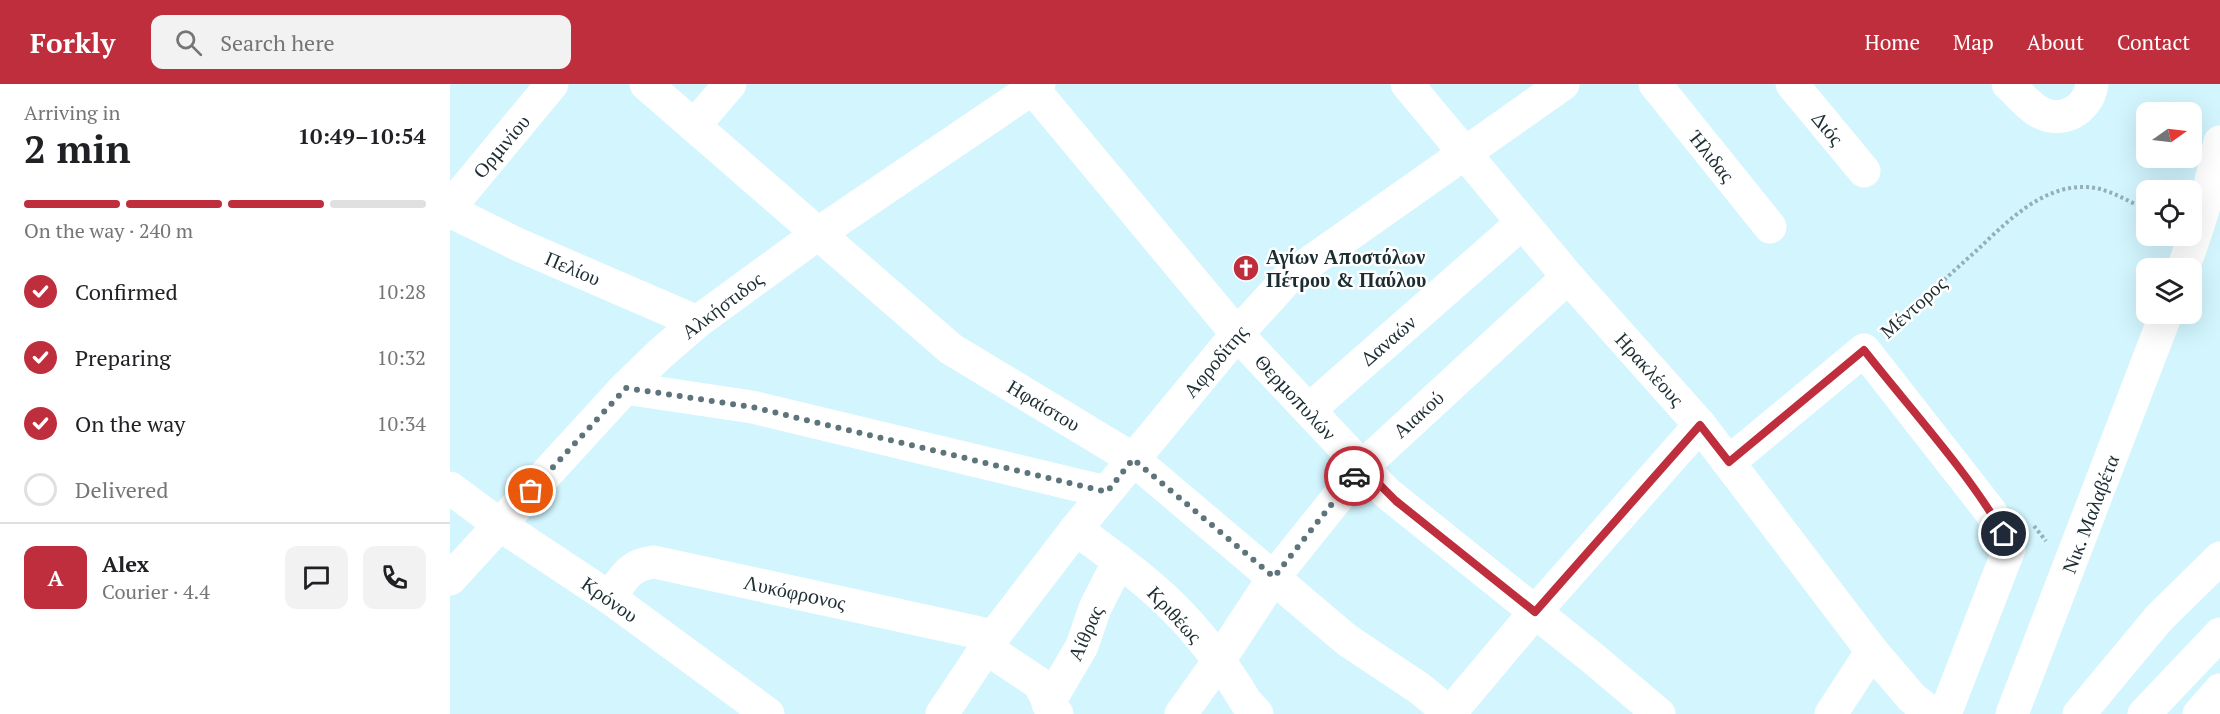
<!DOCTYPE html>
<html lang="en">
<head>
<meta charset="utf-8">
<style>
	body { margin:0; font-family:"PT Serif",serif; background:#f2f2f2; color:#202124; height:100vh; display:flex; flex-direction:column; font-size:22px; white-space:nowrap }
	* { box-sizing:border-box; margin:0 }
	p { font-size:20px; color:#757577 }
	.icon { flex:none; width:33px; height:33px; fill:none; stroke:currentColor; stroke-width:2; stroke-linecap:round; stroke-linejoin:round }
	.map { position:relative; flex:1; overflow:hidden }
	.side { display:flex; flex-direction:column; background:#fff; width:450px }
	.side>* { flex:none }
	.needle { width:39px; rotate:76deg }
	.controls { position:absolute; left:1686px; top:18px; display:grid; gap:12px }
	.controls a { display:grid; place-items:center; width:66px; height:66px; border-radius:12px; background:#fff; box-shadow:0 6px 24px #0002; font-size:30px }
	.pin { position:absolute; display:grid; place-items:center; width:51px; height:51px; color:#fff; margin:-26px; border:3px solid #fff; border-radius:50%; box-shadow:0 2px 6px #0007 }
	.courier { position:absolute; display:grid; place-items:center; width:60px; height:60px; margin:-30px; border:4px solid #bf2e3c; border-radius:50%; background:#fff; color:#222; box-shadow:0 2px 8px #0007 }
	.head em { font-style:normal; font-weight:800 }
	.head div { display:flex; flex-direction:column-reverse }
	.head { display:flex; align-items:center; justify-content:space-between; height:102px; padding:0 24px }
	h1 { font-size:39px; font-weight:800; line-height:45px }
	.bar { display:grid; grid-template-columns:repeat(4,1fr); gap:9px 6px; align-content:center; height:72px; padding:0 24px }
	.bar i { height:8px; border-radius:4px; background:#e0e0e0 }
	.bar .active { background:#bf2e3c }
	.bar p { grid-column:span 4 }
	.line { display:flex; align-items:center; gap:15px; padding:0 24px; border-top:2px solid #e0e0e0 }
	.line div { flex:1 }
	.round { display:grid; place-items:center; flex:none; width:63px; height:63px; border-radius:12px; background:#f2f2f2 }
	ol { padding:0 24px; list-style:none }
	li { display:flex; align-items:center; gap:18px; height:66px }
	li p { margin-inline-start:auto }
	li .icon { padding:6px; border-radius:50%; background:#bf2e3c; color:#fff; stroke-width:4 }
	li:last-child { color:#757577 }
	li i { width:33px; height:33px; border:3px solid #e0e0e0; border-radius:50% }
	header { display:flex; align-items:center; gap:36px; box-sizing:border-box; height:84px; padding:0 30px; background:#bf2e3c; color:#fff }
	header strong { font-size:28px }
	nav { display:flex; gap:33px; margin-inline-start:auto; font-size:21px }
	.search { width:420px; height:54px; background:#f2f2f2; display:flex; align-items:center; gap:15px; box-sizing:border-box; padding:0 21px; border-radius:12px; color:#757577; font-size:22px }
	main { display:flex; flex:1; min-height:0 }
	.map>svg:first-child { display:block }
	.lines { fill:none; stroke-linecap:round; stroke-linejoin:round }
	.path { stroke:#93b0b8; stroke-width:4; stroke-dasharray:3 3; stroke-linecap:butt }
	.minor { stroke:#fff; stroke-width:33 }
	.major { stroke:#fff; stroke-width:33 }
	.done { stroke:#5c747a; stroke-width:6; stroke-dasharray:0 10.8 }
	.route { stroke:#bf2e3c; stroke-width:8 }
	.labels { text-anchor:middle; dominant-baseline:central; stroke-width:5; stroke-linejoin:round; paint-order:stroke }
	.street-label { font-size:20px; fill:#1d2e33; stroke:#fff }
	.poi-label { font-size:20px; font-weight:bold; fill:#1d2e33; stroke:#fff; text-anchor:start }
</style>
</head>
<body>
<header>
<strong>Forkly</strong>
<div class="search"><svg class="icon" aria-label="search" viewBox="0 0 24 24"><circle cx="10" cy="10" r="6"/><path d="M15 15l6 6"/></svg>Search here</div>
<nav><a>Home</a><a>Map</a><a>About</a><a>Contact</a></nav>
</header>
<main>
<section class="side">
<div class="head"><div><h1>2 min</h1><p>Arriving in</p></div><em>10:49–10:54</em></div>
<div class="bar"><i class="active"></i><i class="active"></i><i class="active"></i><i></i><p>On the way · 240 m</p></div>
<ol>
<li><svg class="icon" aria-label="check" viewBox="0 0 24 24"><path d="M5 12l5 5 9-10"/></svg>Confirmed<p>10:28</p></li>
<li><svg class="icon" aria-label="check" viewBox="0 0 24 24"><path d="M5 12l5 5 9-10"/></svg>Preparing<p>10:32</p></li>
<li><svg class="icon" aria-label="check" viewBox="0 0 24 24"><path d="M5 12l5 5 9-10"/></svg>On the way<p>10:34</p></li>
<li><i></i>Delivered</li>
</ol>
<div class="line" style="height:108px"><b class="round" style="background:#bf2e3c;color:#fff">A</b><div><b>Alex</b><p>Courier · 4.4</p></div><a class="round"><svg class="icon" aria-label="chat" viewBox="0 0 24 24"><path d="M4 5h16v11H9l-5 4z"/></svg></a><a class="round"><svg class="icon" aria-label="phone" viewBox="0 0 24 24"><path d="M5 4h4l2 5-3 2q2 4 5 5l2-3 5 2v4C11 20 4 13 5 4z"/></svg></a></div>
</section>
<div class="map">
<svg width="1770" height="630" viewBox="0 0 1770 630">
	<rect width="100%" height="100%" fill="#d2f5fe"/>
	<g class="lines">
		<g class="path">
			<path d="M 1436,248 C 1467,223 1495,194 1525,168 C 1556,139 1591,101 1637,103 C 1658,104 1677,117 1696,125"/>
			<polyline points="1584,442 1596,457"/>
		</g>
		<g class="minor">
			<polyline points="196,0 501,265 683,375 897,556 969,604 1001,630"/>
			<polyline points="579,0 787,250 937,409 1145,576 1209,630"/>
			<polyline points="957,0 1118,193 1250,341 1422,567 1462,614 1483,630"/>
			<polyline points="1205,0 1320,143"/>
			<polyline points="1342,0 1414,87"/>
			<path d="M 1558,0 C 1567,8 1576,19 1586,26 C 1610,42 1638,27 1642,0"/>
			<polyline points="244,42 280,0"/>
			<polyline points="0,123 102,0"/>
			<polyline points="0,127 69,161 247,238"/>
			<path d="M 1733,184 C 1749,143 1761,102 1770,58"/>
			<polyline points="175,304 302,323 656,408"/>
			<polyline points="859,326 1072,139"/>
			<polyline points="1279,378 1414,266 1540,427 1554,450 1559,465 1495,630"/>
			<polyline points="0,404 50,441 160,514 318,630"/>
			<path d="M 626,445 C 651,464 676,481 699,501 C 737,533 771,576 796,618 L 807,630"/>
			<polyline points="0,495 175,304 209,271 247,238 369,149 589,0"/>
			<path d="M 160,514 C 174,494 178,481 204,478 L 544,552"/>
			<path d="M 536,564 L 587,598 C 596,608 597,620 607,630"/>
			<polyline points="598,620 632,562 645,524 669,477"/>
			<polyline points="1000,629 1085,528 1250,341"/>
			<polyline points="492,630 544,552 626,445 787,250 839,193 1113,0"/>
			<polyline points="731,630 768,578 824,493 912,383 1118,193"/>
			<polyline points="1381,630 1422,567"/>
			<polyline points="1562,630 1716,230"/>
			<polyline points="1749,630 1770,606"/>
		</g>
		<g class="major">
			<polyline points="1629,630 1709,534 1770,474"/>
			<polyline points="1694,630 1770,550"/>
		</g>
	</g>
	<g class="lines">
		<polyline class="done" points="81,407 176,304 302,323 657,408 683,375 824,493 904,392"/>
		<path class="route" d="M 904,392 L 912,383 L 946,417 L 1085,528 L 1250,341 L 1279,378 L 1414,266 C 1461,326 1515,384 1554,450"/>
	</g>
	<defs>
		<symbol id="church-disc" viewBox="-11 -11 22 22"><circle r="9.5" fill="#bf2e3c" stroke="#fff"/><path d="M-1.2-6h2.4v3.5h3.3v2.4h-3.3V6h-2.4V-.1h-3.3v-2.4h3.3Z" fill="#fff"/></symbol>
	</defs>
	<g fill-rule="evenodd">
		<use href="#church-disc" x="781" y="169" width="30" height="30"/>
	</g>
	<g class="labels">
		<g class="street-label">
			<text transform="translate(1378 44) rotate(50)">Διός</text>
			<text transform="translate(51 62) rotate(-50)">Ορμινίου</text>
			<text transform="translate(1262 72) rotate(51)">Ήλιδας</text>
			<text transform="translate(123 184) rotate(23)">Πελίου</text>
			<text transform="translate(272 221) rotate(-37)">Αλκήστιδος</text>
			<text transform="translate(1463 223) rotate(-42)">Μέντορος</text>
			<text transform="translate(938 256) rotate(-41)">Δαναών</text>
			<text transform="translate(765 277) rotate(-50)">Αφροδίτης</text>
			<text transform="translate(1200 285) rotate(48)">Ηρακλέους</text>
			<text transform="translate(846 313) rotate(47)">Θερμοπυλών</text>
			<text transform="translate(594 321) rotate(31)">Ηφαίστου</text>
			<text transform="translate(968 330) rotate(-42)">Αιακού</text>
			<text transform="translate(1640 430) rotate(-69)">Νικ. Μαλαβέτα</text>
			<text transform="translate(345 508) rotate(12)">Λυκόφρoνος</text>
			<text transform="translate(160 515) rotate(35)">Κρόνου</text>
			<text transform="translate(725 530) rotate(47)">Κριθέως</text>
			<text transform="translate(635 549) rotate(-66)">Αίθρας</text>
		</g>
		<g class="poi-label">
			<text x="816" y="172">Αγίων Αποστόλων<tspan x="816" dy="23">Πέτρου &amp; Παύλου</tspan></text>
		</g>
	</g>
</svg>
<div class="controls">
<a><svg class="needle" viewBox="-14 -14 28 28"><path d="M0-13l5 13h-10z" fill="#e53935"/><path d="M0 13l5-13h-10z" fill="#757577"/></svg></a>
<a><svg class="icon" aria-label="locate" viewBox="0 0 24 24"><circle cx="12" cy="12" r="6"/><path d="M12 2v4M12 18v4M2 12h4M18 12h4"/></svg></a>
<a><svg class="icon" aria-label="layers" viewBox="0 0 24 24"><path d="M12 4l9 5-9 5-9-5zM3 14l9 5 9-5"/></svg></a>
</div>
<div class="pin" style="left:81px;top:407px;background:#ea580c"><svg class="icon" aria-label="bag" viewBox="0 0 24 24"><path d="M5 8h14l-1 12H6zM9 8a3 3 0 0 1 6 0"/></svg></div>
<div class="pin" style="left:1554px;top:450px;background:#1f2937"><svg class="icon" aria-label="home" viewBox="0 0 24 24"><path d="M3 11l9-7 9 7M6 9v11h12V9"/></svg></div>
<div class="courier" style="left:904px;top:392px"><svg class="icon" aria-label="car" viewBox="0 0 24 24"><path d="M5 17H2v-5l4-1 3-4h7l3 4 3 1v5h-3M9 17h6M6 11h13"/><circle cx="7" cy="17" r="2"/><circle cx="17" cy="17" r="2"/></svg></div>
</div>
</main>
</body>
</html>
